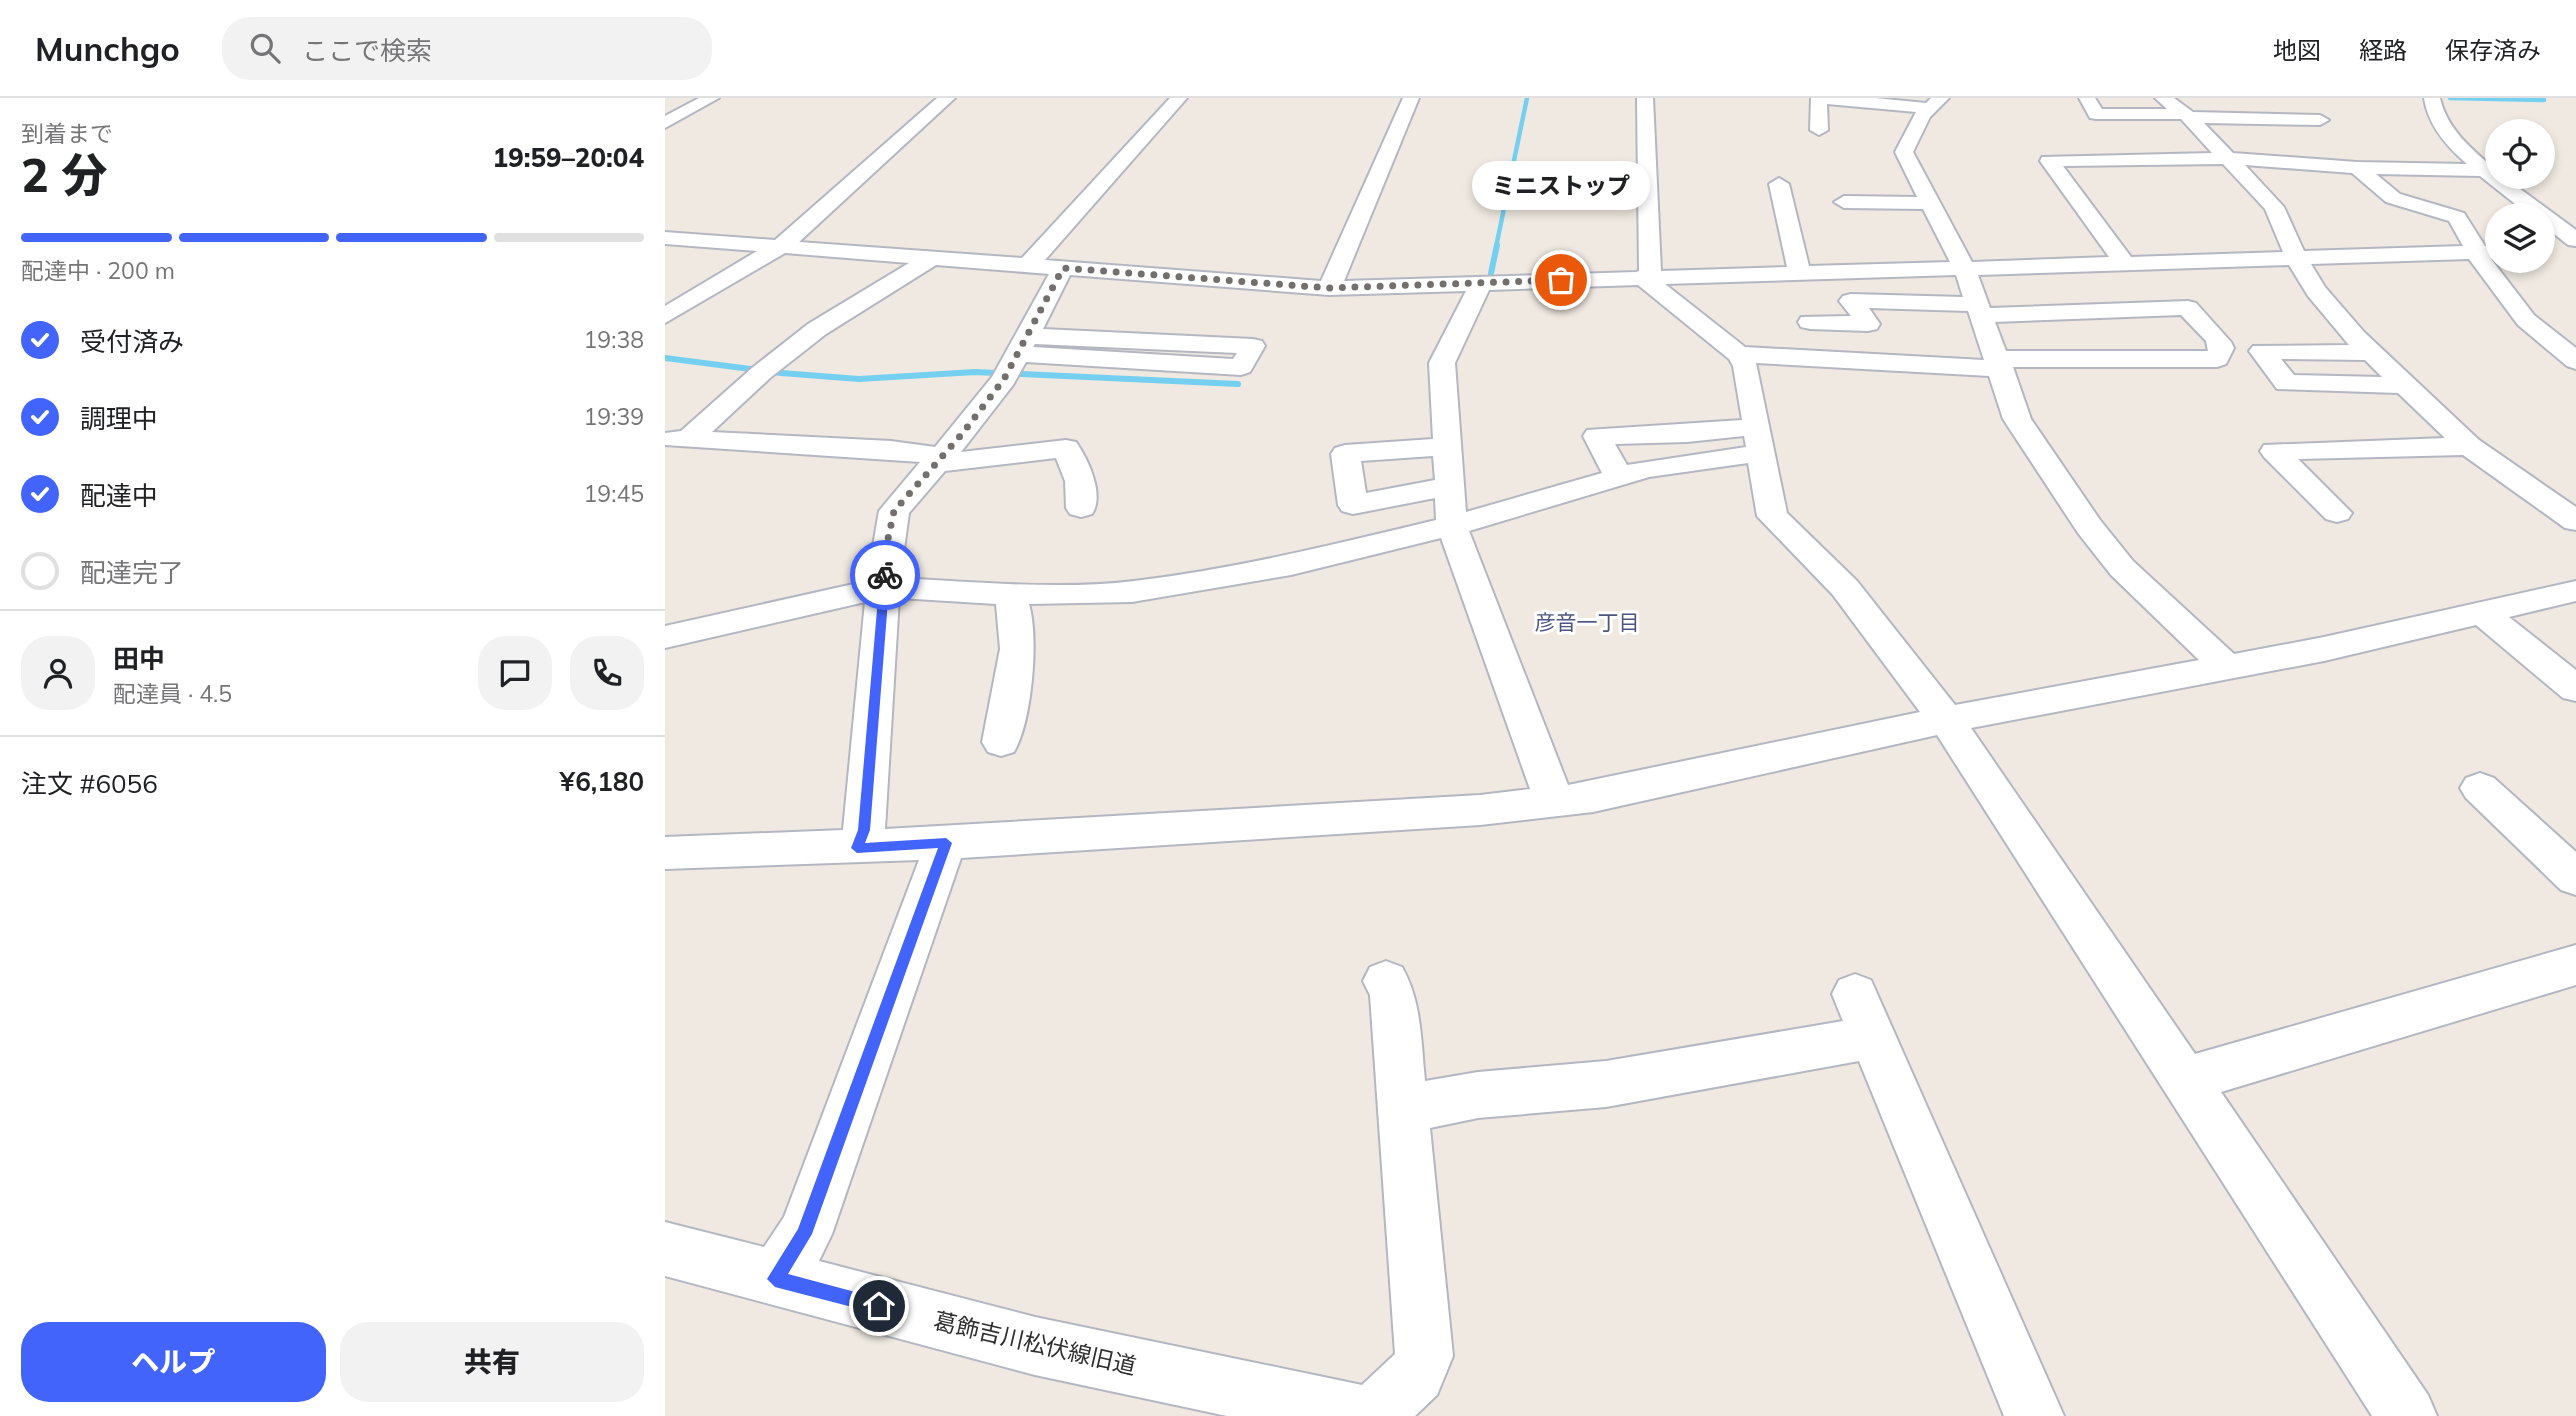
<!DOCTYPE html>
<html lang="ja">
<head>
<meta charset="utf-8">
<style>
	body { margin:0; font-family:Mulish,"Noto Sans JP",sans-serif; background:#f2f2f2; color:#202124; height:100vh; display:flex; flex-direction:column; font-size:26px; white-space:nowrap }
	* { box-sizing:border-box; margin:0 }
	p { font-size:23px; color:#757577 }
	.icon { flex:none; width:38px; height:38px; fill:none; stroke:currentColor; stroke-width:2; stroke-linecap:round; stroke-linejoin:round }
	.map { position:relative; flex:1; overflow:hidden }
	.details { display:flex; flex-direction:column; background:#fff; width:665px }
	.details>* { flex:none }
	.fabs { position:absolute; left:1820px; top:21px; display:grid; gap:14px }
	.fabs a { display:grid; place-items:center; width:70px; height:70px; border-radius:50%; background:#fff; box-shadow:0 4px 10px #0003; font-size:35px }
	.pin { position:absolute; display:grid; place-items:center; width:60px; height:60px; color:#fff; margin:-30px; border:4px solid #fff; border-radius:50%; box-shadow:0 2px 7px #0007 }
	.courier { position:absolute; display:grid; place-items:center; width:70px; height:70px; margin:-35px; border:5px solid #4264fb; border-radius:50%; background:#fff; color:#222; box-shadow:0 2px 9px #0007 }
	.bubble { position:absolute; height:49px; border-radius:24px; background:#fff; box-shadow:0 4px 10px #0003; font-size:23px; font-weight:800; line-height:49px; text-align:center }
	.headline em { font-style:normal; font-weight:800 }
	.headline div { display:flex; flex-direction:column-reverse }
	.headline { display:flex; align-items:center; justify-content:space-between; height:119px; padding:0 21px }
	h1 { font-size:46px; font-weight:800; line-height:52px }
	.bar { display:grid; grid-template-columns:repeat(4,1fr); gap:10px 7px; align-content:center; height:84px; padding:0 21px }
	.bar i { height:9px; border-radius:5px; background:#e0e0e0 }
	.bar .current { background:#4264fb }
	.bar p { grid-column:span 4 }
	.line { display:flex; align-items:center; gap:18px; padding:0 21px; border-top:2px solid #e0e0e0 }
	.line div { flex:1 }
	.round { display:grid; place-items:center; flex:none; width:74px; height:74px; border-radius:28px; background:#f2f2f2 }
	ol { padding:0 21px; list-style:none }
	li { display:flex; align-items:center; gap:21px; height:77px }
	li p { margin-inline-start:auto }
	li .icon { padding:7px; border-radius:50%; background:#4264fb; color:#fff; stroke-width:4 }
	li:last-child { color:#757577 }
	li i { width:38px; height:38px; border:4px solid #e0e0e0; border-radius:50% }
	.action { display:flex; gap:14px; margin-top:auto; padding:14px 21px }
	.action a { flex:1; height:80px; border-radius:28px; background:#4264fb; color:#fff; font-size:28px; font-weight:800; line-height:80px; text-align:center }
	.action a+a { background:#f2f2f2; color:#202124 }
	header { display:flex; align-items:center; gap:42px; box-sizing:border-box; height:98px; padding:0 35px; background:#fff; border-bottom:2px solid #e0e0e0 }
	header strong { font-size:33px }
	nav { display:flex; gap:38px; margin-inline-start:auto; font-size:24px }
	.search { width:490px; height:63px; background:#f2f2f2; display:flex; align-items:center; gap:18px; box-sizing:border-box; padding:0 24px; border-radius:28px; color:#757577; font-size:26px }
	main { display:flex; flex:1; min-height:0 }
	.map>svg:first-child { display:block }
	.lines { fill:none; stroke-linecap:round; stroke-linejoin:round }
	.stream-far1 { stroke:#75cff0; stroke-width:4.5 }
	.stream { stroke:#75cff0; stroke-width:6 }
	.minor-casing { stroke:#b4b7c1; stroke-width:4 }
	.minor { fill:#fff; fill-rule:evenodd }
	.route { fill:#4264fb }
	.done { stroke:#726f6d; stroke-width:7; stroke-dasharray:0 12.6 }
	.labels { text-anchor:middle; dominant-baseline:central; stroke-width:6; stroke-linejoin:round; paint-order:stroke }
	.neighbourhood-label { font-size:21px; fill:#4d5680; stroke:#fff }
	.near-street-label { font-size:23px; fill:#2e2e2e; stroke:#fff }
</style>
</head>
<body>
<header>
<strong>Munchgo</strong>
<div class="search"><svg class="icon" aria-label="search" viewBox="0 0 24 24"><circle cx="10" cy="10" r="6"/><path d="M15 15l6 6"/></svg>ここで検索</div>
<nav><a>地図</a><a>経路</a><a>保存済み</a></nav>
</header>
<main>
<section class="details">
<div class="headline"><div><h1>2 分</h1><p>到着まで</p></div><em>19:59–20:04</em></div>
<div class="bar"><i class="current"></i><i class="current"></i><i class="current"></i><i></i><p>配達中 · 200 m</p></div>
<ol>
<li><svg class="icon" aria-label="check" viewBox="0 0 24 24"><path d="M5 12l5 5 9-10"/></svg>受付済み<p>19:38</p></li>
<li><svg class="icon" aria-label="check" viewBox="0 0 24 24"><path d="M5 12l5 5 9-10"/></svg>調理中<p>19:39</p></li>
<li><svg class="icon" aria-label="check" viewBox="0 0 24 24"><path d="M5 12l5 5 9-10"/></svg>配達中<p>19:45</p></li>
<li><i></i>配達完了</li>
</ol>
<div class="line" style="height:126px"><a class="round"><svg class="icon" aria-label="person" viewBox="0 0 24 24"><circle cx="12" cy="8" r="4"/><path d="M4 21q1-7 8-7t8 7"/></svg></a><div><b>田中</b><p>配達員 · 4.5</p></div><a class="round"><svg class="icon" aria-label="chat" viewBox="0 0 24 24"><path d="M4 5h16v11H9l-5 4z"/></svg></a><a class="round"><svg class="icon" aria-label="phone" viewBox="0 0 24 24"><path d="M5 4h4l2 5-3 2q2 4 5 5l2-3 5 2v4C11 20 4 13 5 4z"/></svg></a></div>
<div class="line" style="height:91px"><div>注文 #6056</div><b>¥6,180</b></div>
<div class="action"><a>ヘルプ</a><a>共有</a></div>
</section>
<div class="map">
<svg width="1911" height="1318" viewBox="0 0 1911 1318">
	<rect width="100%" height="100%" fill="#efe9e1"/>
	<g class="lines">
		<g class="stream-far1">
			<polyline points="1785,0 1879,2"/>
			<polyline points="831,149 862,0"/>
		</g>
		<g class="stream">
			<polyline points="826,175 832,147"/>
			<polyline points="0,260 116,275 194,281 310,274 573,286"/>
		</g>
		<defs>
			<g id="minor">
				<polygon points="34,0 54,0 0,30 0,18"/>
				<path d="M 272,0 L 290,0 L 134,144 L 357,160 L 505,0 L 522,0 L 380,162 L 656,183 L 738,0 L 754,0 L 679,183 L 971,174 L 974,173 L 972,0 L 988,0 L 996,173 L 1122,169 L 1104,86 L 1114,80 L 1124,86 L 1144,168 L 1285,164 L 1258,111 L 1179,110 L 1169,104 L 1179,98 L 1252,99 L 1230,54 L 1251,14 L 1162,6 L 1163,32 L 1154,37 L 1145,32 L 1146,0 L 1210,0 L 1261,5 L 1266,0 L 1284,0 L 1265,19 L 1248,54 L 1307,164 L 1444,159 L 1375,63 L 1377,59 L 1547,55 L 1516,21 L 1431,21 L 1425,20 L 1414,0 L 1430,0 L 1437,11 L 1502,11 L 1490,0 L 1509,0 L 1528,14 L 1655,17 L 1664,22 L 1655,27 L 1539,25 L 1568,55 L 1692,64 L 1802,66 C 1781,48 1763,27 1759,0 L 1775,0 C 1782,32 1808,52 1832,73 L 1832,79 L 1839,79 L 1911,132 L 1911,148 L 1903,147 L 1878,127 L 1878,117 L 1864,117 L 1815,78 L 1711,76 L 1735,96 L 1799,115 L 1820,148 L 1832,148 L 1832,160 L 1826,161 L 1869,217 L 1911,250 L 1911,271 L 1902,268 L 1853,227 L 1804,161 L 1646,166 L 1660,189 L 1699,234 L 1814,342 L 1911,409 L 1911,432 L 1900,430 L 1798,357 L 1633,361 L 1687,415 L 1683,421 L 1672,424 L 1661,421 L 1599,359 L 1595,353 L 1599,347 L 1780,340 L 1733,295 L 1612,291 L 1584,253 L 1588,248 L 1684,247 L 1643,198 L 1624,167 L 1313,177 L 1325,210 L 1523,203 L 1531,205 L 1566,244 L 1569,250 L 1561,266 L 1552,269 L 1348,269 L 1366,321 L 1435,422 L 1468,463 L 1569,556 L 1659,539 L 1911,483 L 1911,503 L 1844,519 L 1911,572 L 1911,603 L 1898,600 L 1811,527 L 1659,563 L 1306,630 L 1530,956 L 1911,847 L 1911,887 L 1556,994 L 1763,1297 L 1772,1318 L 1707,1318 L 1272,637 L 928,714 L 815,727 L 296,760 L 167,1136 L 154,1163 L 370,1219 L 697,1287 L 730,1256 L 705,897 L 698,883 L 705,869 L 721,863 L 737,869 C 757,904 756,944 760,983 L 813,974 L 941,963 L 1178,923 L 1167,896 L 1174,882 L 1190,876 L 1206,882 L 1399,1318 L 1339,1318 L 1194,963 L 941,1009 L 813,1020 L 765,1030 L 788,1258 L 772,1297 L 750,1318 L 562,1318 L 370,1277 L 0,1178 L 0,1124 L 99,1149 L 119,1119 L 254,762 L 0,771 L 0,739 L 178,732 L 200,504 L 0,550 L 0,528 L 202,483 L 214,413 L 255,364 L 0,347 L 0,335 L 16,333 L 87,270 L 143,226 L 244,165 L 120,155 L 0,225 L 0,208 L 92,153 L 0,146 L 0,134 L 110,142 ZM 1558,66 L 1600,111 L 1618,154 L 1466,159 L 1398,68 ZM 1580,67 L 1687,75 L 1721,104 L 1784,123 L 1798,148 L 1639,153 L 1619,109 ZM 271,167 L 384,176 L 327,279 L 270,349 L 226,343 L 47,334 L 105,280 L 161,236 ZM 405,177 L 664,197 L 801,193 L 764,265 L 768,341 L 680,347 L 670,350 L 666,356 L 673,407 L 677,413 L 688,416 L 770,400 L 771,422 C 671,446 571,471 469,483 C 396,492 309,484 235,480 L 244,415 L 280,373 L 391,360 L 400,383 L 401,410 L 405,416 L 416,419 L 427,416 C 440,397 423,361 411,344 L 401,342 L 296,354 L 348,287 L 361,264 L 576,277 L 585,274 L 600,248 L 597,243 L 588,241 L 378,231 ZM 1291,177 L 1298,199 L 1186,196 L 1178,198 L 1174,203 L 1186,218 L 1136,219 L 1133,224 L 1136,229 L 1145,231 L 1203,233 L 1212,231 L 1215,226 L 1204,210 L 1303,213 L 1319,262 L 1080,249 L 1000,186 ZM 973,187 L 1064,261 L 1068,268 L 1077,322 L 922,332 L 918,338 L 937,375 L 801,414 L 790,265 L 824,192 ZM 1516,217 L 1541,243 L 1543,253 L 1341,253 L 1330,224 ZM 370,246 L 572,255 L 568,261 L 368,249 ZM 1616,261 L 1700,262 L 1717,279 L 1629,277 ZM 1091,265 L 1324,278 L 1338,321 L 1413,435 L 1446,477 L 1534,562 L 1290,607 L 1192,483 L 1122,415 ZM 1079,338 L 1081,349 L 962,367 L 950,346 L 1022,344 ZM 768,358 L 770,382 L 701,395 L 696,363 ZM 1083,365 L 1092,418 L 1168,497 L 1255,614 L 903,687 L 804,433 L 984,379 ZM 776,440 L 865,691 L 815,697 L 220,731 L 234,500 L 331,506 L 335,551 L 317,644 L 323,654 L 336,658 L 349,654 C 367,623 374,540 364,506 L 467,504 L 626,477 Z"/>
				<polygon points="1815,675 1829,680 1911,754 1911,797 1896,792 1801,700 1795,690 1801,680"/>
			</g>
		</defs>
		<use href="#minor" class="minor-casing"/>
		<use href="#minor" class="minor"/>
	</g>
	<polygon class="route" points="220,474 225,477 205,732 200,745 281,740 287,745 147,1136 123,1176 220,1202 222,1208 220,1214 214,1216 110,1189 102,1181 133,1131 273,750 192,755 186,750 193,732 215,477"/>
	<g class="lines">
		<polyline class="done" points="220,477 221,450 229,413 297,336 339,281 398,170 664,190 896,182"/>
	</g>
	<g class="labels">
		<g class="neighbourhood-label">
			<text x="922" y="524">彦音一丁目</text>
		</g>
		<g class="near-street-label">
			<text transform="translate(370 1245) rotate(13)">葛飾吉川松伏線旧道</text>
		</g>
	</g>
</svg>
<div class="fabs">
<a><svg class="icon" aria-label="locate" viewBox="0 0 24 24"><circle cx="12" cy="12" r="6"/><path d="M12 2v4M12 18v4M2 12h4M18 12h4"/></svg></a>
<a><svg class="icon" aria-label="layers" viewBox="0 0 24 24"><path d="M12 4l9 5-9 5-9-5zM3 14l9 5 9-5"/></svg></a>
</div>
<div class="pin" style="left:896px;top:182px;background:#ea580c"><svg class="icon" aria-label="bag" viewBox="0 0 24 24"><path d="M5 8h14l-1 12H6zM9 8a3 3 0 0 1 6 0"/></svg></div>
<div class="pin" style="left:214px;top:1208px;background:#1f2937"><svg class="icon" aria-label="home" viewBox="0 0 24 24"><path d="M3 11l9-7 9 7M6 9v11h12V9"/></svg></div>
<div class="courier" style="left:220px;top:477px"><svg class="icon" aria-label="bike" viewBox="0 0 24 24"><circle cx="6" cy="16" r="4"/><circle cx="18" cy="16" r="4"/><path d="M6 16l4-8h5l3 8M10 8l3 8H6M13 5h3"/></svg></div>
<div class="bubble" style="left:807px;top:63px;width:178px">ミニストップ</div>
</div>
</main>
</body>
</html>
